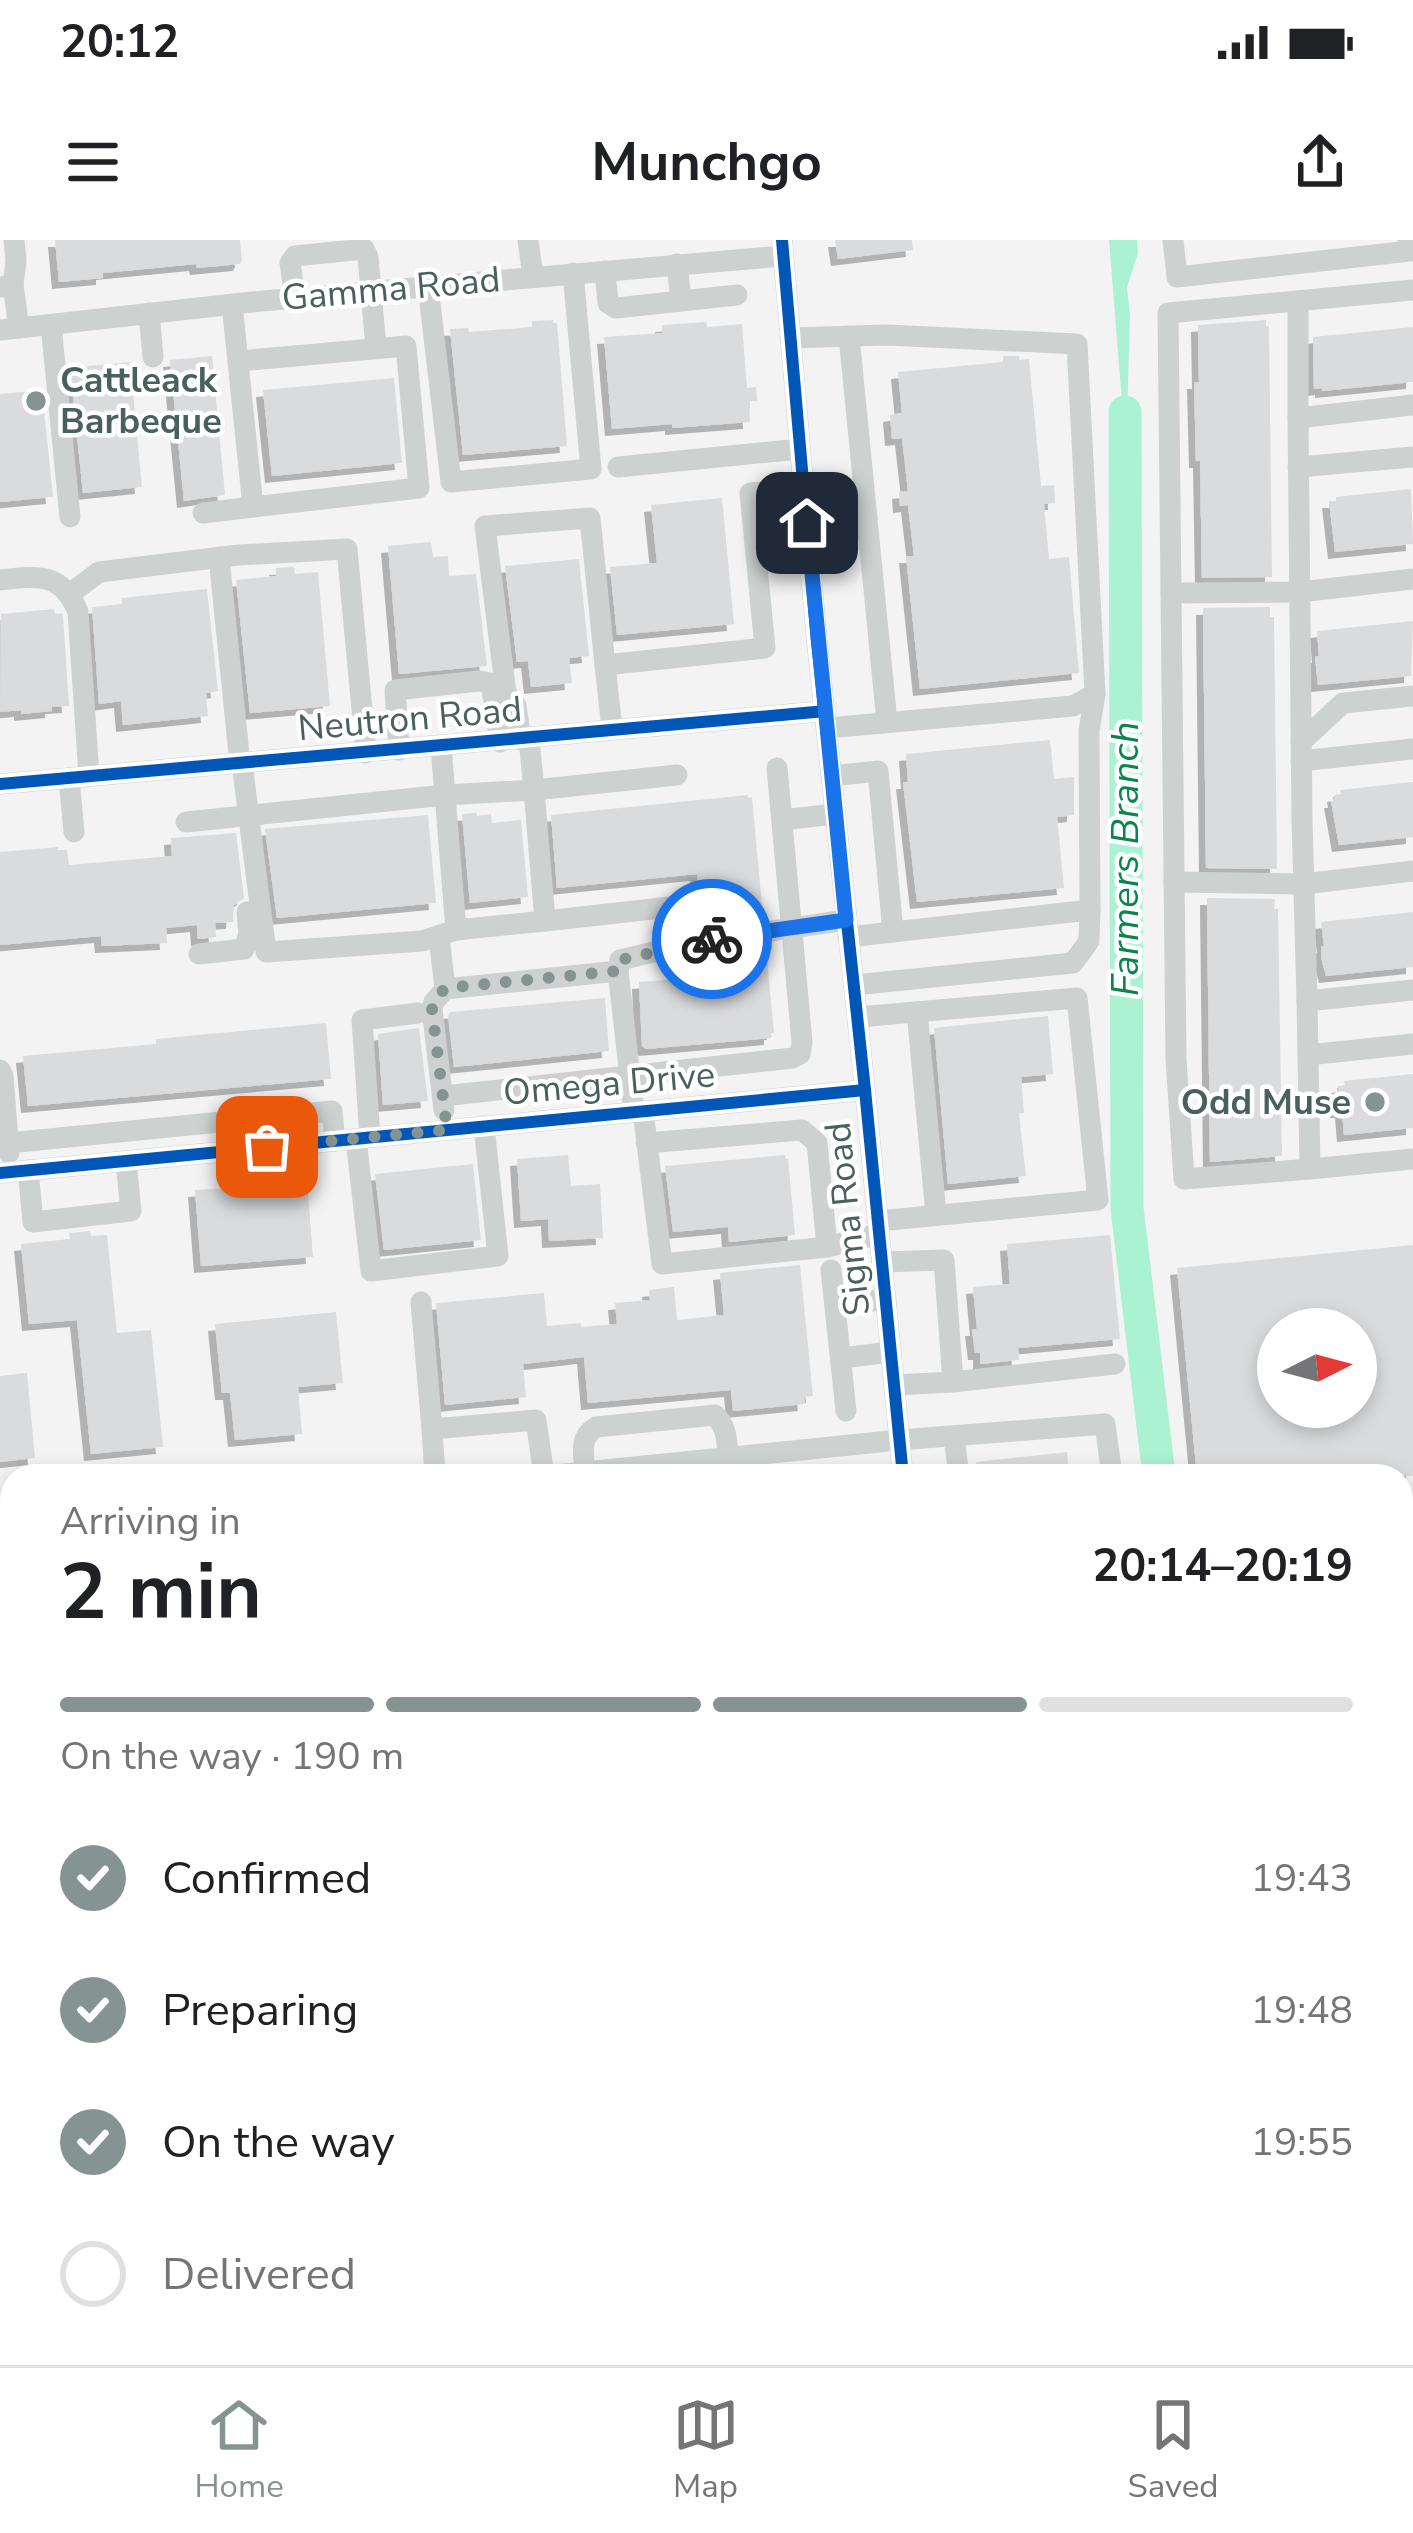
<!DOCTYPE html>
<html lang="en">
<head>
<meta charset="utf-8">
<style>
	body { margin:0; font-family:"Nunito Sans",sans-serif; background:#f6f6f6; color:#202124; height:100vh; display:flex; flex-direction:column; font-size:45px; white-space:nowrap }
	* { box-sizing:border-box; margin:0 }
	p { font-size:39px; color:#757577 }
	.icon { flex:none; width:66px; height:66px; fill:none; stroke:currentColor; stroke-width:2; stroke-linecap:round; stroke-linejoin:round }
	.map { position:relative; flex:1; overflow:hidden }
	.drawer { position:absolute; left:0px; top:1224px; width:1413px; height:903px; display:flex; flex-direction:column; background:#fff; border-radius:36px 36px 0 0; box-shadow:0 6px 18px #0003 }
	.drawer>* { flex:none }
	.needle { width:78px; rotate:84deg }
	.controls { position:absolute; left:1257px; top:1068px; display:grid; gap:24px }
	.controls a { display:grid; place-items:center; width:120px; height:120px; border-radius:50%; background:#fff; box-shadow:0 6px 18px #0003; font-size:60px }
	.pin { position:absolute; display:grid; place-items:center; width:102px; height:102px; color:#fff; margin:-51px; border-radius:24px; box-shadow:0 6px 18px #0006 }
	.courier { position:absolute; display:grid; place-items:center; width:120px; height:120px; margin:-60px; border:9px solid #1a73e8; border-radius:50%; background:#fff; color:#222; box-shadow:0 3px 15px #0007 }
	.head em { font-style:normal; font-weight:700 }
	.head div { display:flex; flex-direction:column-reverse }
	.head { display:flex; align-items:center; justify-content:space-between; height:204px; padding:0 60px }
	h1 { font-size:78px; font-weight:700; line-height:90px }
	.bar { display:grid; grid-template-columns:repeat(4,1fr); gap:18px 12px; align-content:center; height:144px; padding:0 60px }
	.bar i { height:15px; border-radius:9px; background:#e0e0e0 }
	.bar .active { background:#859492 }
	.bar p { grid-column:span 4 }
	ol { padding:0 60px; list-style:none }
	li { display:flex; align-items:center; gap:36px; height:132px }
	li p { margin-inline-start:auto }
	li .icon { padding:12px; border-radius:50%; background:#859492; color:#fff; stroke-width:4 }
	li:last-child { color:#757577 }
	li i { width:66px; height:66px; border:6px solid #e0e0e0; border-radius:50% }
	.status { display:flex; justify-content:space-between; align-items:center; height:84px; padding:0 60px; background:#fff; direction:ltr }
	.status svg { height:33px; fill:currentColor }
	header { display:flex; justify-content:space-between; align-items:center; height:156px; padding:0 60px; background:#fff; font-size:54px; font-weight:700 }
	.tab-bar { display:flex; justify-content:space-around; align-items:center; height:168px; border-top:3px solid #e0e0e0; background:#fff; font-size:33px; color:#757577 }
	.tab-bar a { display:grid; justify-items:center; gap:6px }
	.tab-bar .active { color:#859492 }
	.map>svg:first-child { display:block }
	.water { fill:#abf2d2 }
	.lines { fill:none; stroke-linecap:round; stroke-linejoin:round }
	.river { stroke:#abf2d2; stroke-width:33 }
	.building { fill:#dadbdc; fill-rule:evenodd; filter:url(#shadow) }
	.minor { stroke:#cdd2d1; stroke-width:21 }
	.rail-casing { stroke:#c8cccb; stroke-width:10 }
	.rail { stroke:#fff; stroke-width:6; stroke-dasharray:18; stroke-linecap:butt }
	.cycleway-casing { stroke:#fff; stroke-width:20 }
	.cycleway { stroke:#0057b8; stroke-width:12 }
	.done { stroke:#859492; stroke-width:12; stroke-dasharray:0 21.6 }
	.route { stroke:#1a73e8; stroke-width:15 }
	.poi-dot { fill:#859492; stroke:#fff; stroke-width:4.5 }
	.labels { text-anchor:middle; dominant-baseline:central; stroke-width:9; stroke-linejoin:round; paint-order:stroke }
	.street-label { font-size:36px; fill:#49615d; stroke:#fff }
	.poi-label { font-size:36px; font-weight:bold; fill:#49615d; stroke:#fff; text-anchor:start }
	.water-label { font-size:39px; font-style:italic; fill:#09854e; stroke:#fff }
</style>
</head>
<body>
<div class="status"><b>20:12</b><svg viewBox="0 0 49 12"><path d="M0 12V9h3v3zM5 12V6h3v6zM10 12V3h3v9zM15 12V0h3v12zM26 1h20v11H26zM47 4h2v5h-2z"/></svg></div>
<header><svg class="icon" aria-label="menu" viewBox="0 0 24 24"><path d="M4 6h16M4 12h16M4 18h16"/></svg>Munchgo<svg class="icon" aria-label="share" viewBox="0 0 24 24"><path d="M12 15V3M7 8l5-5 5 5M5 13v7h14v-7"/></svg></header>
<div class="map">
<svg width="1413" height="2125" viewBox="0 0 1413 2125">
	<defs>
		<filter id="shadow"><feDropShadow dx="-7" dy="7" stdDeviation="0" flood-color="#0004"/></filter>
	</defs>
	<rect width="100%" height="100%" fill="#f4f3f4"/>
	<polygon class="water" points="1109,0 1137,0 1138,13 1127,47 1130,76 1126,213"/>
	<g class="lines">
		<polyline class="river" points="1125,172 1127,968 1159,1236"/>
	</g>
	<g class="building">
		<polygon points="55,0 240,0 242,20 240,24 197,28 196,24 103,33 103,38 59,42"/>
		<polygon points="835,0 912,0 913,10 838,19"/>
		<polygon points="553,80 553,83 557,83 567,206 463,215 450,89 468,88 469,92 532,87 532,81"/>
		<polygon points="1266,80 1266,86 1269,86 1272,337 1202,338 1200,221 1196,221 1194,142 1199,142 1198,85"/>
		<polygon points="706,82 707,87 742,84 747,148 756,147 757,161 749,161 750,182 672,188 672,184 612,189 604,97 662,93 662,85"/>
		<polygon points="1413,87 1413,142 1322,151 1322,148 1314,149 1313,97"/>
		<polygon points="212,116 225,255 184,261 170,120"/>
		<polygon points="1003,116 1019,116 1019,120 1029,119 1041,246 1054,245 1055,263 1044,264 1049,319 1069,317 1079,433 920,449 906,316 914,316 908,265 900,266 899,252 908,251 902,198 892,199 890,175 902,173 898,132 1003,122"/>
		<polygon points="130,122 142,247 83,253 70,128"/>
		<polygon points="394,138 402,223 272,236 263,150"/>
		<polygon points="42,150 53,257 0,262 0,154"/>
		<polygon points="1411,249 1413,304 1335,312 1329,261 1336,261 1336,257"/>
		<polygon points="722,258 734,384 617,395 610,327 657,323 651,265"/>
		<polygon points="431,302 433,317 448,316 449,336 476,334 487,426 399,434 388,306"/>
		<polygon points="579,319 589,416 569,418 572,443 531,447 528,421 517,422 505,326"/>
		<polygon points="294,327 295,334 318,332 330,466 250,473 236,340 276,336 276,328"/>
		<polygon points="207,349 218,451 206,453 208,476 123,485 121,461 99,464 92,367 122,364 122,358"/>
		<polygon points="1270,367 1270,377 1274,377 1277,629 1206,628 1203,368"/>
		<polygon points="54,369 55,374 62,373 63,376 69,466 52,467 52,471 21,474 21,470 0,472 1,374"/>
		<polygon points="1413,381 1411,436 1318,445 1315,417 1319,416 1317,391"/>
		<polygon points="1050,500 1054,539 1074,537 1074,575 1057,577 1064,648 917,662 903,542 908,542 906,514"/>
		<polygon points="1413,542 1413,597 1339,605 1331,561 1335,561 1334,555 1341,554 1340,550"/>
		<polygon points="748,555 748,558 752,557 763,677 705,686 697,634 557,648 551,575"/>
		<polygon points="477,573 477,576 491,574 492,583 521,580 528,657 470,663 462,574"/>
		<polygon points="428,575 436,663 277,678 265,589"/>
		<polygon points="236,593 244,658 234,665 233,682 215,683 216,697 198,699 197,685 166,688 167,703 102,706 101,696 0,705 0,612 58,607 58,610 67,610 69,625 172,616 171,598"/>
		<polygon points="1207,658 1275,659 1274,669 1278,669 1282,916 1210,922"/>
		<polygon points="1413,672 1413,727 1326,736 1321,717 1321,707 1324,706 1321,682"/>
		<polygon points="766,708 774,793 771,793 771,798 646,809 642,806 639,742 704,737 702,717"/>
		<polygon points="605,758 609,811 454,827 448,775 450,772"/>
		<polygon points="1048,776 1053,834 1021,837 1024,873 1019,873 1026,936 948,944 934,788"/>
		<polygon points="326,783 331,839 28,866 23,816 156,804 156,799"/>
		<polygon points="419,788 428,861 383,865 378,794"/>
		<polygon points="1413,834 1413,888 1344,895 1342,871 1337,871 1335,853 1339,852 1338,846 1345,845 1344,841"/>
		<polygon points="568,915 571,946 600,944 603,998 549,1001 548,979 521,981 517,919"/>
		<polygon points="785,915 786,919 788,918 795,995 729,1002 728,987 673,992 665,926"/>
		<polygon points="473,924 481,1000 384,1010 375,934"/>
		<polygon points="307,940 313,1017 201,1026 195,950 288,944 288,941"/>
		<polygon points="90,991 91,996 107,995 117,1093 151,1090 163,1207 91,1214 77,1080 29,1084 21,1004 70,999 69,993"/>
		<polygon points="1110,995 1120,1099 1018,1108 1019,1120 980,1124 980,1113 975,1113 972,1089 977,1089 973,1047 1010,1044 1007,1004"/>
		<path d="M 1413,1005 L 1413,1236 L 1197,1236 L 1177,1028 ZM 1278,1089 L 1356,1089 L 1356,1167 L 1278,1167 Z"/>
		<polygon points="800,1025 813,1156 804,1157 805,1164 733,1171 731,1150 588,1163 584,1117 523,1124 526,1157 445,1165 436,1063 544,1053 547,1086 581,1083 581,1087 617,1084 615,1063 650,1060 649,1050 674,1047 677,1080 724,1075 720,1033"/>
		<polygon points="336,1072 343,1143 298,1147 302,1194 235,1200 230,1153 222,1153 215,1084"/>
		<polygon points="27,1133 35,1218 0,1222 0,1136"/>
		<polygon points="1067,1212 1069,1236 977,1236 976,1222"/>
	</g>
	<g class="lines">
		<g class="minor">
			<polyline points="528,0 533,37"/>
			<polyline points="782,0 817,402 865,850 903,1236"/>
			<polyline points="1173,0 1177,37 1410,11 1408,0"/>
			<polyline points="605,31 608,63 616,68 681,61 677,24"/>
			<polyline points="13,45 16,21 14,0"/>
			<polyline points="428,46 451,242 591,229 573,33"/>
			<polyline points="0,47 13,45 19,88"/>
			<polyline points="295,58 290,23 295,16 364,9 368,17 376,108"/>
			<polyline points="681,61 737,55"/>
			<polyline points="1298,61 1298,178 1413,165"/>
			<polyline points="149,73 153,117"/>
			<polyline points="51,85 70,277"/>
			<polyline points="0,90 252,62 783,16"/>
			<polyline points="849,96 887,482"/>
			<polyline points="790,98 887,95 1077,104 1095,454 1073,466 827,488"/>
			<polyline points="239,121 406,106 419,248 253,267"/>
			<polyline points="1298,178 1302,579 1307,761"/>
			<polyline points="618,227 800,209"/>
			<polyline points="1298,227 1413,217"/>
			<polyline points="203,273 253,267 232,64"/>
			<polyline points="219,317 240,524"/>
			<path d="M 0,340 C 38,336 62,332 78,372 L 89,536"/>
			<polyline points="71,353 99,332 239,315 347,309 366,513"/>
			<polyline points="1171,353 1300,352 1413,339"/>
			<polyline points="612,489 605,425 765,408 750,253 803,248"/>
			<polyline points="529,499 534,550 445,555 456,690 545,681"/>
			<polyline points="521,500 516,466 506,453 485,286 590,278 605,425"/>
			<polyline points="1301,502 1343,463 1413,456"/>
			<polyline points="399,510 395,450 479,441 491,443 500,502"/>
			<polyline points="1301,521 1413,509"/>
			<polyline points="242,523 266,712 422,701 456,690"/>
			<polyline points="677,535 534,550 545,681 688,665 691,703 846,680"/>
			<polyline points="831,536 878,531 893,692"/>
			<polyline points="69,538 74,592"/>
			<polyline points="0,544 826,471"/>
			<polyline points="782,580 834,574"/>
			<polyline points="186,582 445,555 441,507"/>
			<polyline points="1174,642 1304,644 1413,631"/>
			<polyline points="439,696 445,749"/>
			<polyline points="848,697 1090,670 1089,491 1095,454"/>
			<polyline points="199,714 244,709 249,694 247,672"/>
			<polyline points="854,745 1073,723 1089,701 1090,670"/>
			<polyline points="1413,750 1307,761 1308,815 1413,804"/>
			<polyline points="917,772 936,974"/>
			<polyline points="858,777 1077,758 1098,960 878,981"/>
			<polyline points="1308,815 1310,929 1413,919"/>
			<polyline points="0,830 3,836 9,913"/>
			<polyline points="443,856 793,818 800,814 802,802 777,528"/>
			<polyline points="444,870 432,769 434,762 445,749 618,731"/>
			<polyline points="643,871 662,1024 827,1007 879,994"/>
			<polyline points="634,872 618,731 620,720 691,703"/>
			<polyline points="370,897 362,780 418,773"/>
			<polyline points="356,899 371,1031 498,1016 484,886"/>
			<polyline points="8,903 332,871 335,901"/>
			<polyline points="646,903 802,890 817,903 827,1007"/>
			<polyline points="1310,929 1184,939 1176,819 1168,73 1413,50"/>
			<polyline points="28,930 33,982 131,971 126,921"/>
			<polyline points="0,933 865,850"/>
			<polyline points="882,1022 944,1020 953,1142 894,1145"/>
			<polyline points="831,1030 846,1171"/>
			<polyline points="421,1062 432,1189"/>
			<polyline points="835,1066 886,1059"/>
			<polyline points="841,1118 891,1112"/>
			<polyline points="953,1142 1115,1124"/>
			<polyline points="954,1197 959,1236"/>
			<path d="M 585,1232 C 584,1214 578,1198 596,1187 L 715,1175 C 731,1191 728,1215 724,1236"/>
			<polyline points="435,1236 432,1189 536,1180 544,1236"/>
			<polyline points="545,1236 899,1200 1105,1184 1112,1236"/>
			<polyline points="0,1291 12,1290"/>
			<polyline points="0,1500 12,1499"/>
			<polyline points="1401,1552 1413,1551"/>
			<polyline points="0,1638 12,1637"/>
			<polyline points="0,1687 12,1686"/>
			<polyline points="0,2083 12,2082"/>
			<polyline points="161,2115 162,2125"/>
			<polyline points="507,2115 508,2125"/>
			<polyline points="555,2115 556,2125"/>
			<polyline points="1117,2115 1118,2125"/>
			<polyline points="1165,2115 1166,2125"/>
			<polyline points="1213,2115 1214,2125"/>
			<polyline points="637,2125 724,2115"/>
			<polyline points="940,2125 939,2117 963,2115"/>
		</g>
		<defs>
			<g id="rail">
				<polyline points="280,2115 281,2125"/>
				<polyline points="1294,2115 1295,2125"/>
			</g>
		</defs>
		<use href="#rail" class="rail-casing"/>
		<use href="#rail" class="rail"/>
		<defs>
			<g id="cycleway">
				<polyline points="782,0 817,402 865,850 903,1236"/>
				<polyline points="0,544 826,471"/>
				<polyline points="0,933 865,850"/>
			</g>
		</defs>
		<use href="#cycleway" class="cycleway-casing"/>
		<use href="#cycleway" class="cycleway"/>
	</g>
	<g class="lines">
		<polyline class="done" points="267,907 447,890 432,769 434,762 445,748 618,731 620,720 712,699"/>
		<polyline class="route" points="712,699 846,680 807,283"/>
	</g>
	<g class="poi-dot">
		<circle cx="36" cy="161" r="12"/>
		<circle cx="1375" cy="862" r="12"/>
	</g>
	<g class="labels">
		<g class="street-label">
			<text transform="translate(391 49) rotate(-5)">Gamma Road</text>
			<text transform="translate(410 479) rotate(-5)">Neutron Road</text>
			<text transform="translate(609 844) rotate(-5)">Omega Drive</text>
			<text transform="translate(848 979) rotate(-96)">Sigma Road</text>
		</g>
		<g class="poi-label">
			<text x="60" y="140">Cattleack<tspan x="60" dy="41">Barbeque</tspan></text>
			<text x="1351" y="862" text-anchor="end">Odd Muse</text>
		</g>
		<g class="water-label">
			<text transform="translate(1125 619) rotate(-90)">Farmers Branch</text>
		</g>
	</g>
</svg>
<div class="controls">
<a><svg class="needle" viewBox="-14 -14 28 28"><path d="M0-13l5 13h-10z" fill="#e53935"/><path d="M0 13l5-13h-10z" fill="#757577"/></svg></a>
</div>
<div class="pin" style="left:267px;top:907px;background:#ea580c"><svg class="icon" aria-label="bag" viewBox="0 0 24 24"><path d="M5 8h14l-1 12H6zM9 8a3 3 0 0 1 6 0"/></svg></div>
<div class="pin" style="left:807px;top:283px;background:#1f2937"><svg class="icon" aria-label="home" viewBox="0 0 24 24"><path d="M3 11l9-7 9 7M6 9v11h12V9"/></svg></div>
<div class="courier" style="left:712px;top:699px"><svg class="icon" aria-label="bike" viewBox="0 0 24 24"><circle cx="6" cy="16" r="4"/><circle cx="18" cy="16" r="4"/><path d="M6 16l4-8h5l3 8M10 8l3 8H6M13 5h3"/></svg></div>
<section class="drawer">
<div class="head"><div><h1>2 min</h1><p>Arriving in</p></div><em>20:14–20:19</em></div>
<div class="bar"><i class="active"></i><i class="active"></i><i class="active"></i><i></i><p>On the way · 190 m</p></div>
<ol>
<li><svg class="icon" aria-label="check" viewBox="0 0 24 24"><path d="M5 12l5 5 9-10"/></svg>Confirmed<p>19:43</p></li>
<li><svg class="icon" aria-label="check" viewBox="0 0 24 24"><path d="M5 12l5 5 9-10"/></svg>Preparing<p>19:48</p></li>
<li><svg class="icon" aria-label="check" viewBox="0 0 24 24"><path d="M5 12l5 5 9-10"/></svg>On the way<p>19:55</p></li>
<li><i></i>Delivered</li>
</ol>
</section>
</div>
<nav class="tab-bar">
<a class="active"><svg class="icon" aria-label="home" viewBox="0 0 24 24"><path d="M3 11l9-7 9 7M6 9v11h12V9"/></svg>Home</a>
<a><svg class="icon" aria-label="map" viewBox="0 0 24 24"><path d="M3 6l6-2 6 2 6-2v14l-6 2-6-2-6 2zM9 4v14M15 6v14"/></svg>Map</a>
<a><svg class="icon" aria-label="saved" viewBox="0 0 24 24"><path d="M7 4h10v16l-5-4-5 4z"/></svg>Saved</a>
</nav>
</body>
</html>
